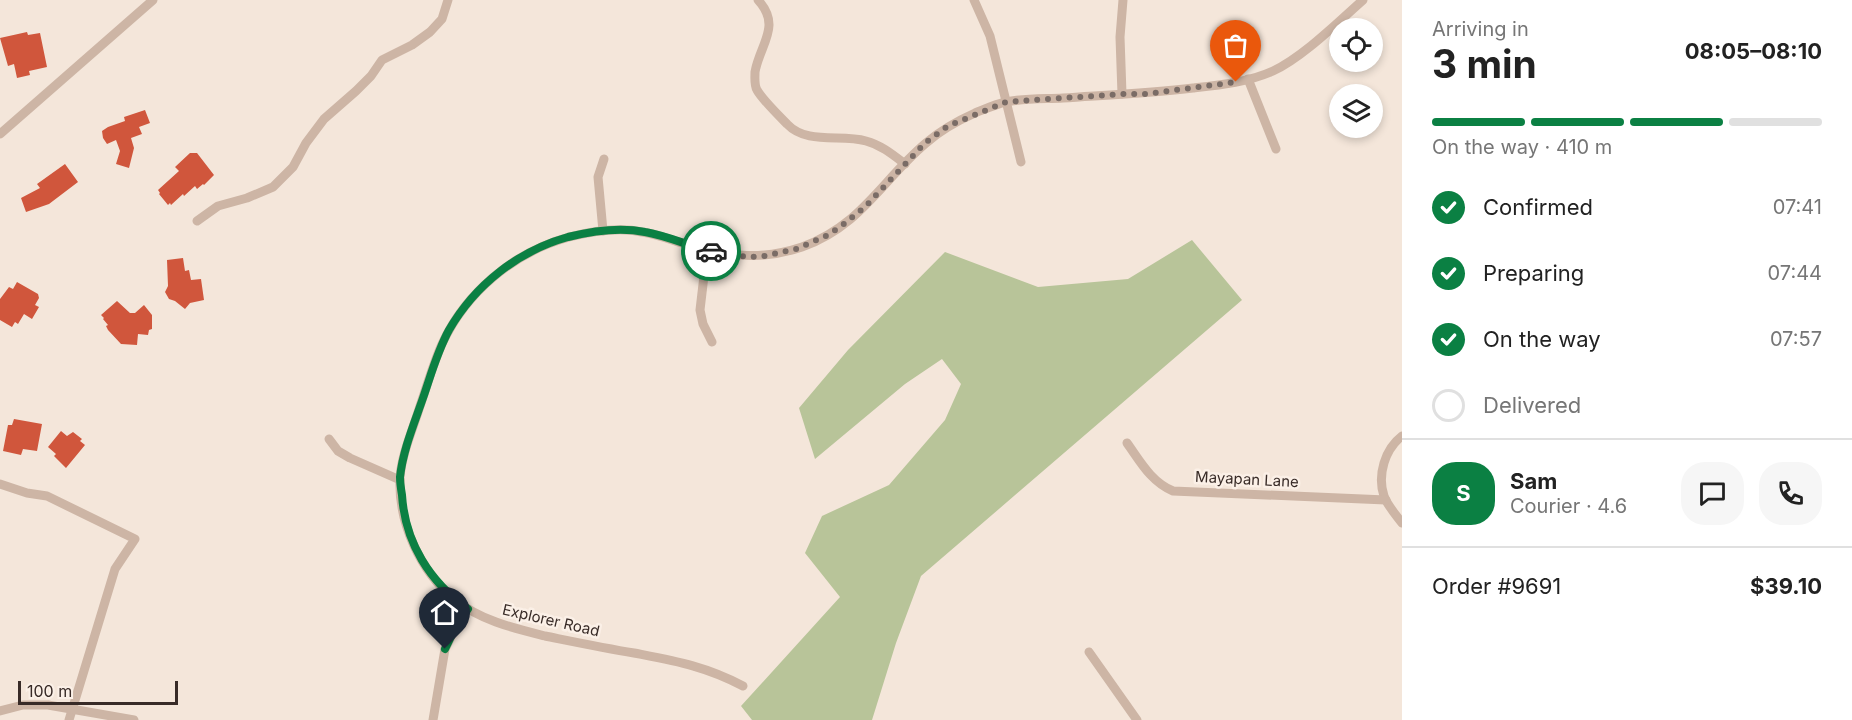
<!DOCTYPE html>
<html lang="en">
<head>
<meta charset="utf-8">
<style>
	body { margin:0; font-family:Inter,sans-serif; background:#f6f6f6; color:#222; height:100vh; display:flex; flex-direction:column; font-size:22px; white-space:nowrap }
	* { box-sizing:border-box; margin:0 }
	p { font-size:20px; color:#767676 }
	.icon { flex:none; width:33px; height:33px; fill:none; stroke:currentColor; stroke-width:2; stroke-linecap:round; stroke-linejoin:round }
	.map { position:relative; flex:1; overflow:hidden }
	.details { display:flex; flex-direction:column; background:#fff; width:450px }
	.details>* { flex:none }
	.buttons { position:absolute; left:1329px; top:18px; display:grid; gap:12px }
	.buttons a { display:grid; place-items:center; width:54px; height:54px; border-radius:50%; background:#fff; box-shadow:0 3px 9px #0003; font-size:30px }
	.scale { position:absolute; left:18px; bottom:15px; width:160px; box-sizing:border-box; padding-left:6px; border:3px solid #382b27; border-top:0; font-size:16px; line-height:21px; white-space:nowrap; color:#382b27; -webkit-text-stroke:4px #fbf0e7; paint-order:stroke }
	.pin { position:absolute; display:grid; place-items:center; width:51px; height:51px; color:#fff; margin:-62px -26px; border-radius:50% 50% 50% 0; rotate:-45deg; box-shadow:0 0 6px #0007 }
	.pin .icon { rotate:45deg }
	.courier { position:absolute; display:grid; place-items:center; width:60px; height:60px; margin:-30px; border:4px solid #0b8043; border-radius:50%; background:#fff; color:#222; box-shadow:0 2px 8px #0007 }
	.overview em { font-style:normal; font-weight:700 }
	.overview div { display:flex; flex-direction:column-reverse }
	.overview { display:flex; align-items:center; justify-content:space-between; height:102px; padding:0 30px }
	h1 { font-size:39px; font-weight:700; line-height:45px }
	.bar { display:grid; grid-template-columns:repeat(4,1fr); gap:9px 6px; align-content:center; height:72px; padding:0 30px }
	.bar i { height:8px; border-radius:4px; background:#e0e0e0 }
	.bar .on { background:#0b8043 }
	.bar p { grid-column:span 4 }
	.line { display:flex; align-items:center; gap:15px; padding:0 30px; border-top:2px solid #e0e0e0 }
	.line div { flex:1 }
	.round { display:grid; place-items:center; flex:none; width:63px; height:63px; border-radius:24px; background:#f6f6f6 }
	ol { padding:0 30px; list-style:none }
	li { display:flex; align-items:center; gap:18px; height:66px }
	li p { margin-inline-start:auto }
	li .icon { padding:6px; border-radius:50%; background:#0b8043; color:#fff; stroke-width:4 }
	li:last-child { color:#767676 }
	li i { width:33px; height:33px; border:3px solid #e0e0e0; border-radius:50% }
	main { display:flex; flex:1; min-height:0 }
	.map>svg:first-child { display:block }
	.green { fill:#b8c499 }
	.building { fill:#d0563c }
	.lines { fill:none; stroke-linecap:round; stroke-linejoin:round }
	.street { stroke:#cdb5a5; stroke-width:9 }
	.done { stroke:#7a6c66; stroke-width:6; stroke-dasharray:0 10.8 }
	.route { stroke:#0b8043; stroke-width:8 }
	.labels { text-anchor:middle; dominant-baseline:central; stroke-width:5; stroke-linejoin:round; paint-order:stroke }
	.street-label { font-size:15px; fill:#382b27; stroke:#fbf0e7 }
</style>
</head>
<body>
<main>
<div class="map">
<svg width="1402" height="720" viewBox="0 0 1402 720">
	<rect width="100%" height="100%" fill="#f4e6da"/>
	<polygon class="green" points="1192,240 1242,300 921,576 896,643 872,720 752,720 741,706 840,597 805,553 822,516 889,485 945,420 961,384 942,359 905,384 815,459 799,408 848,350 945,252 1038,287 1128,279"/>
	<g class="building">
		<polygon points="27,32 28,35 40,33 47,67 29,71 30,75 17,78 14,64 8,66 0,38"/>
		<polygon points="145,110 150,123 139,127 142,134 131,138 134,148 129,168 116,164 120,151 116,140 107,144 103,138 102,131 108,127 125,121 124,117"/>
		<polygon points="190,153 197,153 214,175 204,185 203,184 197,189 195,186 184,196 183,194 171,205 170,203 168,205 159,194 160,193 158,190 179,171 175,167"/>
		<polygon points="65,164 78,182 49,204 26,212 21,198 40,188 37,184"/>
		<polygon points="183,258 185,271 189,270 191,280 201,279 204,300 190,303 185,309 175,301 169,299 165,292 168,286 167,260"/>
		<polygon points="17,282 38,294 39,298 35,305 39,307 32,319 24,314 18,324 15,322 12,327 0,320 0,299 9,287 13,289"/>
		<polygon points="117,301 130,313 135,313 144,305 152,315 152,329 149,330 148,335 138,334 137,345 121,344 108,330 106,326 108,325 103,319 104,318 101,315"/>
		<polygon points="14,419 42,424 37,451 23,449 21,455 3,451 8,425 12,425"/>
		<polygon points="61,431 67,436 73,432 82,439 80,441 85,445 66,468 54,456 56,454 48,447"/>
	</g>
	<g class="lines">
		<g class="street">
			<path d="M 758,0 C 782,26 760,44 755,72 C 755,77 754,85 757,90 C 762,99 779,116 787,124 C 807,145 840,134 866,141 C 881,145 892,154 905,164"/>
			<polyline points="974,0 990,36 1021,162"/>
			<polyline points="1248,79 1276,149"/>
			<polyline points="1122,94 1120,37 1123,0"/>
			<polyline points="0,134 153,0"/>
			<polyline points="197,221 218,206 247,198 273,187 293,167 306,143 324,119 356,91 371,76 382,60 412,45 430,32 442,19 448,0"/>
			<polyline points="603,231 598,177 604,159"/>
			<polyline points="707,250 700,310 703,324 712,342"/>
			<path d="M 1402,436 C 1385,449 1377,475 1384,496 C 1387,505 1396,515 1402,523"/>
			<polyline points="329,439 338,451 350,458 400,480"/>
			<path d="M 1127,443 C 1140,461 1151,482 1173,491 L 1386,500"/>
			<polyline points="0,484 27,493 47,496 135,539 115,569 69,720"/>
			<polyline points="1089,652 1137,720"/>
			<path d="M 743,686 C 705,666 675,661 634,653 C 604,648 575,642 545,636 C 513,628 482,621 455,600 C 420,571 398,523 400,477 C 402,453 413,429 420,406 C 427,386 433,364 442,344 C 466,292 514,252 569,237 C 593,231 619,227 642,232 C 656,234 669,239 682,243 C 726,255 757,262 802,247 C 861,226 882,180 926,143 C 941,130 957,121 975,113 C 985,109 996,104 1006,102 C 1024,98 1044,99 1063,98 C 1107,95 1150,93 1193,88 C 1220,85 1249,82 1273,71 C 1303,57 1338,22 1363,0"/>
			<polyline points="0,711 23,705 48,705 134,720"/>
			<polyline points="433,720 445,649 456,626 468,609"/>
		</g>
	</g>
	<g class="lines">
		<polyline class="done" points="711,251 748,257 764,256 796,249 826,236 840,227 865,207 925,143 948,126 1006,102 1122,94 1146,94 1236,82"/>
		<path class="route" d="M 445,649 L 456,626 L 468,609 C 430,582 405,543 402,495 C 401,489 400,483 400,477 C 403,450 414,424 423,398 C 431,375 437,352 449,330 C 475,285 518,251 568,237 C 592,231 621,227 645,232 C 668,236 689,246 711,251"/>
	</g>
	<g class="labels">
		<g class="street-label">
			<text transform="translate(1247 479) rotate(3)">Mayapan Lane</text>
			<text transform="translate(551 620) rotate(13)">Explorer Road</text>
		</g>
	</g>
</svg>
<div class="buttons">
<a><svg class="icon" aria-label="locate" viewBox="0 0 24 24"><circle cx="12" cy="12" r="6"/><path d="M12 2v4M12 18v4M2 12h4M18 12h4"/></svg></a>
<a><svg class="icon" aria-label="layers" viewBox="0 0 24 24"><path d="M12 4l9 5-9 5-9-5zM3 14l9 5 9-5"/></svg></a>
</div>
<div class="scale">100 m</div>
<div class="pin" style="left:1236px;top:82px;background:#ea580c"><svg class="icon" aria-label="bag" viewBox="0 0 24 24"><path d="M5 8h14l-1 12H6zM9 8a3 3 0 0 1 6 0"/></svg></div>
<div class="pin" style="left:445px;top:649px;background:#1f2937"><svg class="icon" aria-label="home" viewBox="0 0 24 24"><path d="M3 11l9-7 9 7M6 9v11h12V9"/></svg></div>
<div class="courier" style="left:711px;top:251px"><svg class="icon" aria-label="car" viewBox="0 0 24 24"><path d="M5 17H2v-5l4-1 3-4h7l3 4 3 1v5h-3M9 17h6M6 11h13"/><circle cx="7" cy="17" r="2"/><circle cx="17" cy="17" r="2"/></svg></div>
</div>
<section class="details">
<div class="overview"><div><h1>3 min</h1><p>Arriving in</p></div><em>08:05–08:10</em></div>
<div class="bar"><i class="on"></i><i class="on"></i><i class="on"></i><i></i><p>On the way · 410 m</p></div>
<ol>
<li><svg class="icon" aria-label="check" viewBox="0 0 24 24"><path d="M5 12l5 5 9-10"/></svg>Confirmed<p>07:41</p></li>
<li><svg class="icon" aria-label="check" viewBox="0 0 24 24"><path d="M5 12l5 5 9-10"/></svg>Preparing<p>07:44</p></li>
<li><svg class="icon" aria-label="check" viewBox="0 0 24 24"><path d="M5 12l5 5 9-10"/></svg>On the way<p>07:57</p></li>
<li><i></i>Delivered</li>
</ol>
<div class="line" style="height:108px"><b class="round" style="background:#0b8043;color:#fff">S</b><div><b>Sam</b><p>Courier · 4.6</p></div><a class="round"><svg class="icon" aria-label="chat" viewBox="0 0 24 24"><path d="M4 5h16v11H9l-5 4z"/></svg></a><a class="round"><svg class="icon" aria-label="phone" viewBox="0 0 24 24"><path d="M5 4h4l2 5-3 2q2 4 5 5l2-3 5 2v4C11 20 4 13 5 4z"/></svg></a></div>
<div class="line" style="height:78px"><div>Order #9691</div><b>$39.10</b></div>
</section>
</main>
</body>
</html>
